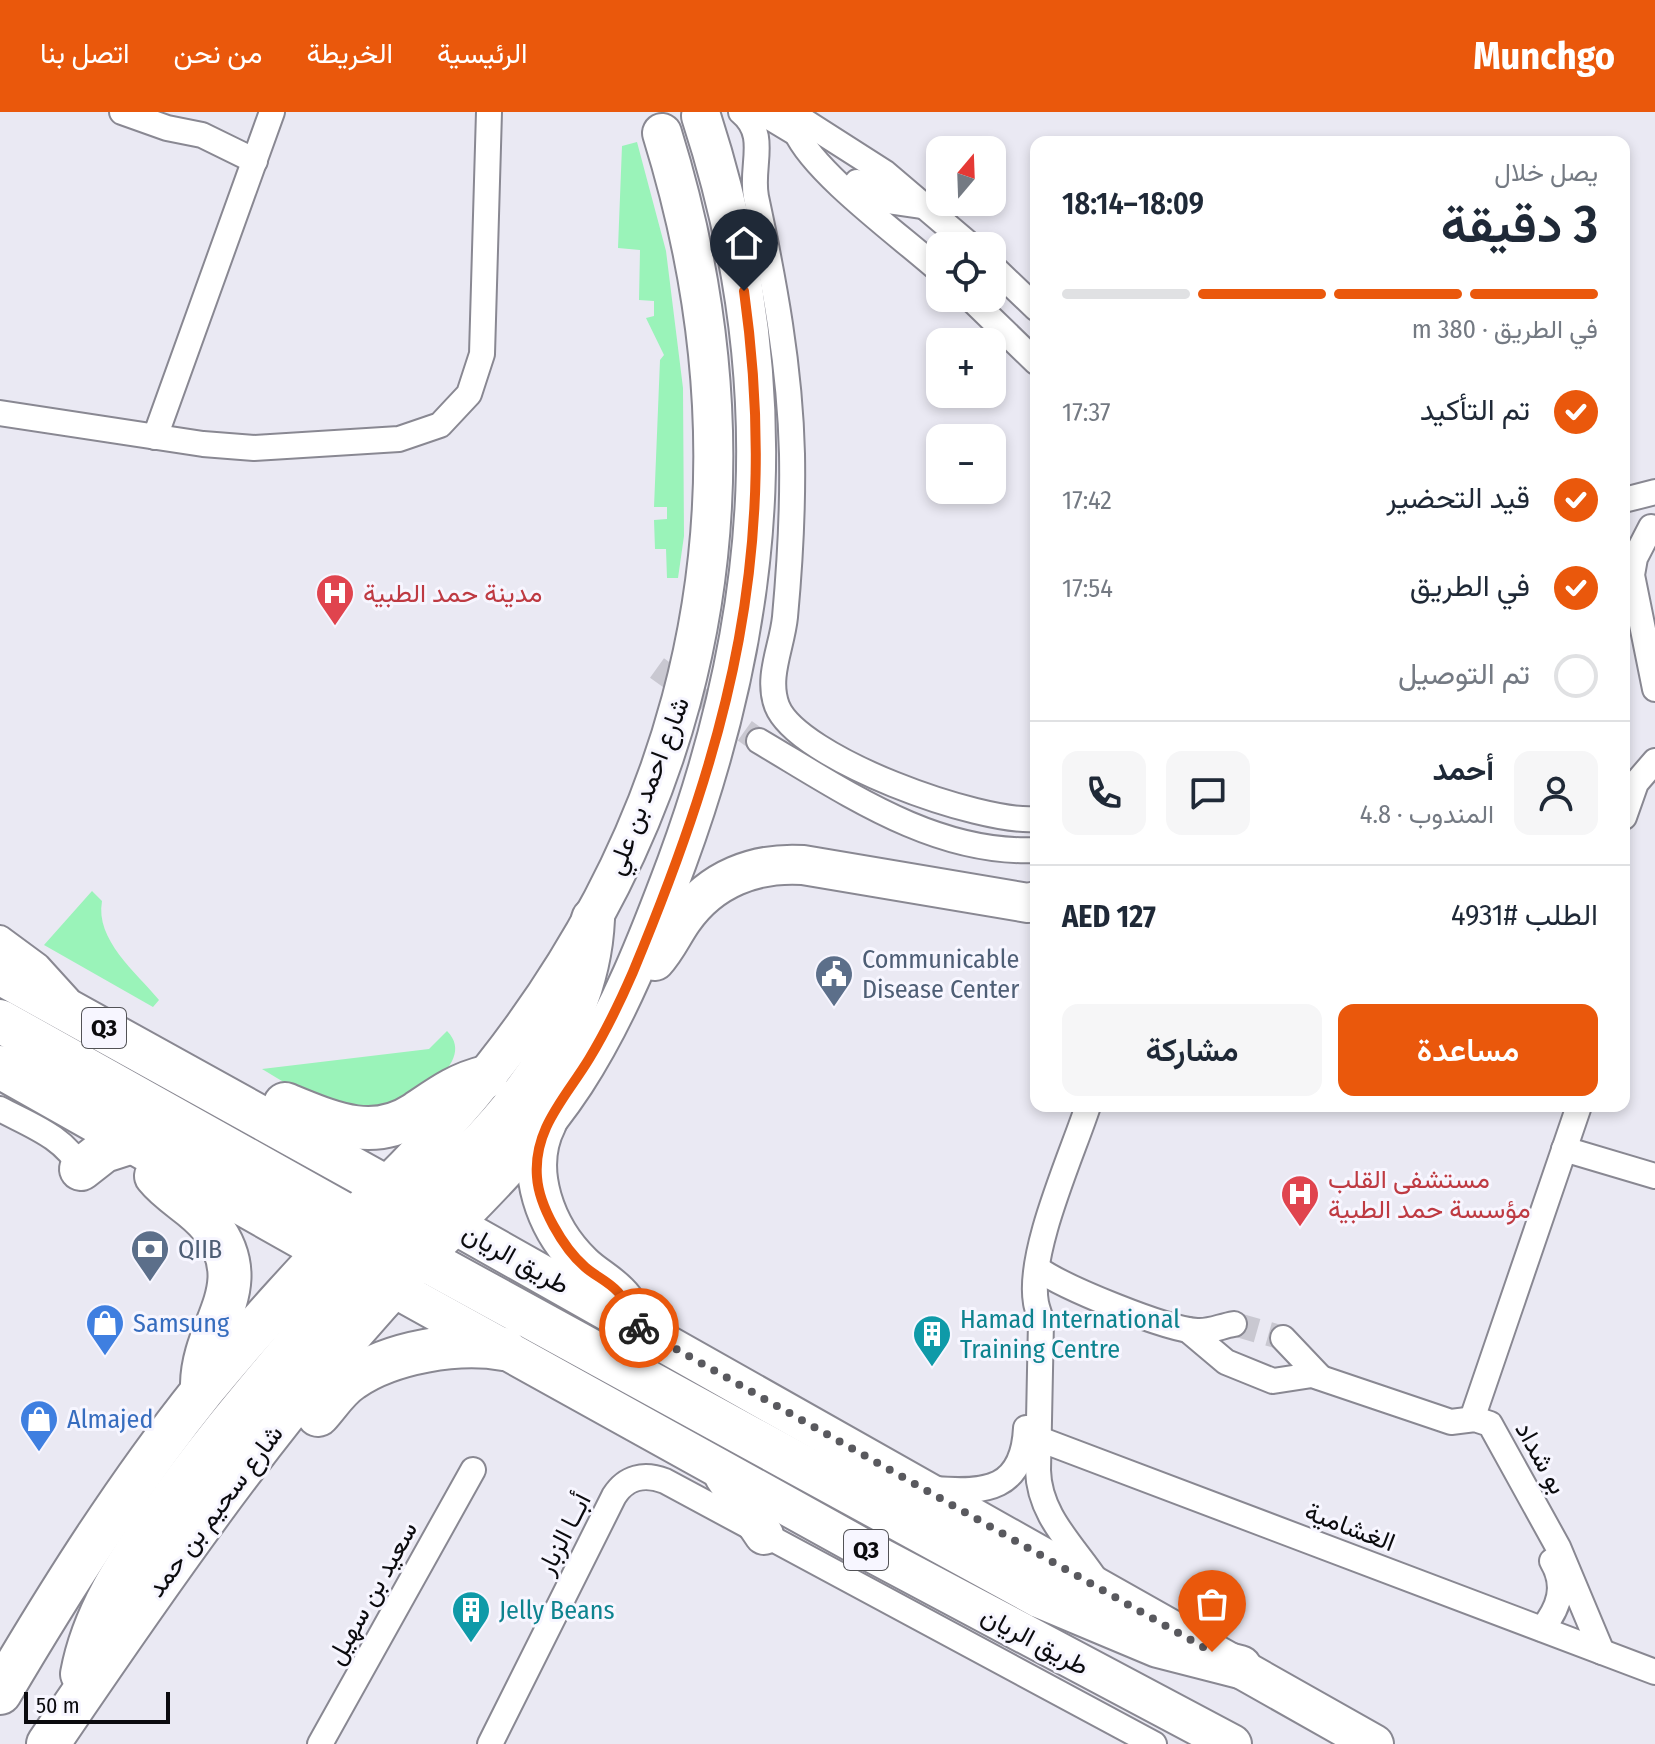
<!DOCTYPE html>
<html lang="ar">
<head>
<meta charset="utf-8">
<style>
	body { margin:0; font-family:"Fira Sans Condensed",Vazirmatn,sans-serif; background:#f6f6f7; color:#1f2937; direction:rtl; height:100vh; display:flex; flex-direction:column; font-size:30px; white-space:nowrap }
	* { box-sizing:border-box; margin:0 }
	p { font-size:26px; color:#747a83 }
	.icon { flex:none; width:44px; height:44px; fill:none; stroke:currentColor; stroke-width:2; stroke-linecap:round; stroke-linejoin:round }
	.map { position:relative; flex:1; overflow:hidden; direction:ltr }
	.details { position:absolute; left:1030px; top:24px; width:600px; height:976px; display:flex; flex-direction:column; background:#fff; border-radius:16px; box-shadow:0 4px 12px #0003; direction:rtl }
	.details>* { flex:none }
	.needle { width:52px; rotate:19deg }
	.tools { position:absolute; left:926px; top:24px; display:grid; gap:16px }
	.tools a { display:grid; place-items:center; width:80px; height:80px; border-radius:16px; background:#fff; box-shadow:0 4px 12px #0003; font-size:40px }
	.scale { position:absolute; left:24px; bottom:20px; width:146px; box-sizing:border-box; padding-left:8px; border:4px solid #0b0b0e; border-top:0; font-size:22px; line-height:28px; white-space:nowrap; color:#0b0b0e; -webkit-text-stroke:6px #f7f6ff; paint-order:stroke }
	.pin { position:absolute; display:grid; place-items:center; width:68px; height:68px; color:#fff; margin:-82px -34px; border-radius:50% 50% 50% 0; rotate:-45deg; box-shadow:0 0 8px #0007 }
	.pin .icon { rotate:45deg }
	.courier { position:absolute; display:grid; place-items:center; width:80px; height:80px; margin:-40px; border:6px solid #ea580c; border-radius:50%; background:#fff; color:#222; box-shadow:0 2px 10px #0007 }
	.summary em { font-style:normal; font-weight:600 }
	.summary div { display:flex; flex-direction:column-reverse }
	.summary { display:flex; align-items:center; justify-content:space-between; height:136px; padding:0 32px }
	h1 { font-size:52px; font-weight:600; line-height:60px }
	.bar { display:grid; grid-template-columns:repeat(4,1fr); gap:12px 8px; align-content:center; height:96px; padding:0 32px }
	.bar i { height:10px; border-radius:6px; background:#e0e1e3 }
	.bar .on { background:#ea580c }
	.bar p { grid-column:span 4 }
	.line { display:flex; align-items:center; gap:20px; padding:0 32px; border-top:2px solid #e0e1e3 }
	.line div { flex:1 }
	.round { display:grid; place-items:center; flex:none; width:84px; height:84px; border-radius:16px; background:#f6f6f7 }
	ol { padding:0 32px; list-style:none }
	li { display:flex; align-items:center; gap:24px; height:88px }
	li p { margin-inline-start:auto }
	li .icon { padding:8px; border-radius:50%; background:#ea580c; color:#fff; stroke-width:4 }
	li:last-child { color:#747a83 }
	li i { width:44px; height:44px; border:4px solid #e0e1e3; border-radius:50% }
	.primary-button { display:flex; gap:16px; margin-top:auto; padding:16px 32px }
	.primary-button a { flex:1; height:92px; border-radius:16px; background:#ea580c; color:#fff; font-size:32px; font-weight:600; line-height:92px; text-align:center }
	.primary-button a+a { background:#f6f6f7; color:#1f2937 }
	header { display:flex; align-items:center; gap:48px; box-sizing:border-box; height:112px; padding:0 40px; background:#ea580c; color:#fff }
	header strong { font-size:38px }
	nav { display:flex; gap:44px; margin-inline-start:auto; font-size:28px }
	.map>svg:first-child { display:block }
	.green { fill:#9af3b9 }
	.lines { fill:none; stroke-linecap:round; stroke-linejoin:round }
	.street-tunnel { stroke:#c9c8d1; stroke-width:24; stroke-dasharray:24 12; stroke-linecap:butt }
	.street-casing { stroke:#898892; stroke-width:28 }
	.primary-casing { stroke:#898892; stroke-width:42 }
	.highway-casing { stroke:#898892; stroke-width:46 }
	.street { stroke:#fff; stroke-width:24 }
	.primary { stroke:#fff; stroke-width:38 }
	.highway { stroke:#fff; stroke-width:42 }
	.done { stroke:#59595e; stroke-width:8; stroke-dasharray:0 14.4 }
	.route { stroke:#ea580c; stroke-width:10 }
	.labels { text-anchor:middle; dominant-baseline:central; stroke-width:6; stroke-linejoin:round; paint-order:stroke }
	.shield { fill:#f7f6ff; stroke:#525256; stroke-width:2 }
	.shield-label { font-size:24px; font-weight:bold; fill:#0b0b0e }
	.health-label { font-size:26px; fill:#be3a42; stroke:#f7f6ff; text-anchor:start }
	.street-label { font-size:26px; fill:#0b0b0e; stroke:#f7f6ff }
	.service-label { font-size:26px; fill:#4e5e75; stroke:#f7f6ff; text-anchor:start }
	.culture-label { font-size:26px; fill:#0d838f; stroke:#f7f6ff; text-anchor:start }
	.shop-label { font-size:26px; fill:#366cbe; stroke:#f7f6ff; text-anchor:start }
</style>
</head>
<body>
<header>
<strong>Munchgo</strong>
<nav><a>الرئيسية</a><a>الخريطة</a><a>من نحن</a><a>اتصل بنا</a></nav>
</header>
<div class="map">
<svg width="1655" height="1632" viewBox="0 0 1655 1632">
	<rect width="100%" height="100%" fill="#eae9f3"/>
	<g class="green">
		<polygon points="637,30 666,139 683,276 684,424 678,466 667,466 666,437 655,437 654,408 667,407 667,395 654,395 660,248 664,243 646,206 654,204 654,189 639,188 640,138 618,136 622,34"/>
		<path d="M 92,779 L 102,789 C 95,828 136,860 159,888 L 153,895 L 44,833 Z"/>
		<path d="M 447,919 C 482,954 396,999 366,1000 C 331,1001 291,974 262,957 L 429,937 Z"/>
	</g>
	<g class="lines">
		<g class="street-tunnel">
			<polyline points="657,556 759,629"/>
			<polyline points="1234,1212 1283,1226"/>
		</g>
		<defs>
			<g id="street">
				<polyline points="122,0 167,16 202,23 255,49"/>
				<path d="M 741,0 C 769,23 750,54 756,85 C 774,169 790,255 792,342 C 793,397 790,451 785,505 C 782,535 766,565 777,594 C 798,647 981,712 1036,707"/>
				<polyline points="761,0 804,26"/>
				<polyline points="790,0 884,60 971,134"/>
				<path d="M 796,20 C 815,62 902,125 940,159"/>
				<polyline points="857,70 887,89 928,95"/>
				<polyline points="992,154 1036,196"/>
				<polyline points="970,186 1036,250"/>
				<polyline points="0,301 203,332 254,336 399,327 440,313 469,282 482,242 489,0"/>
				<polyline points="155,325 272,0"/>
				<polyline points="1624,388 1655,380"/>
				<polyline points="1651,415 1635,446 1632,463 1655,577"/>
				<path d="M 759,629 C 844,679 934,743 1036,738"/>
				<polyline points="1624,705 1636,671 1655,649"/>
				<polyline points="0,826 38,854 68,887"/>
				<path d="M 1088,994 C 1072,1043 1027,1141 1036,1191 C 1037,1197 1040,1203 1041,1209 L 1038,1358 C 1039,1404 1074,1434 1098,1471"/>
				<path d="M 0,997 C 30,1013 65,1025 81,1057"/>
				<polyline points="1564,1037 1655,1064"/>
				<path d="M 1038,1157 C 1065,1176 1165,1217 1197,1219 C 1210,1220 1221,1214 1234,1212"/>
				<polyline points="1188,1218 1226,1250 1273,1269 1312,1263 1451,1310 1475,1307 1490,1312 1558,1435 1602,1540"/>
				<polyline points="1283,1226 1320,1265"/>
				<polyline points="1472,1307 1579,994"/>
				<polyline points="1026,1322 1655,1560"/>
				<path d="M 935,1377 C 986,1381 1023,1378 1026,1316"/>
				<path d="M 1542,1517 C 1559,1496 1567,1474 1552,1449"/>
				<polyline points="320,1632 473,1358"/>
				<path d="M 490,1632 L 614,1384 C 626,1365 644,1361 665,1369 L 1154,1632"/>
			</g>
			<g id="primary">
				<path d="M 701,4 C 785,262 770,497 677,750 C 649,825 619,902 575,970 C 541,1022 497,1068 453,1112 L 1374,1632"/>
				<path d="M 655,849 C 667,836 673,821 683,807 C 711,767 755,750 803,753 L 1028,791 L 1036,789"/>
				<path d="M 547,1011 C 523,1058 546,1117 582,1152 C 595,1165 612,1172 624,1188"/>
				<path d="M 386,1075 C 681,783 786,421 662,21"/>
				<polyline points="394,1176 861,1435 1232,1632"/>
				<polyline points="724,1364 764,1423"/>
			</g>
			<g id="highway">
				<polyline points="0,861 453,1112"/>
				<polyline points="0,909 355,1108 380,1119"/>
				<polyline points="0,955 351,1153"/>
				<path d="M 285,992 C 328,1009 371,1031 415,1002 C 439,986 457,972 486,965"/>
				<polyline points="81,1057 104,1039 132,1030"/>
				<path d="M 156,1064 C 172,1084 196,1094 211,1114 C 257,1175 203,1212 202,1272"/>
				<path d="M 404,1113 C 420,1084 448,1065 471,1042 C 535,978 589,899 593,807"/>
				<polyline points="326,1139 374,1133 420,1145 1041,1485 1158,1534 1240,1555"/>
				<path d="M 318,1303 C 329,1291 338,1276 352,1267 C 391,1240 458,1229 504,1237"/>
				<path d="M 82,1562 C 93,1502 126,1454 160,1405 C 224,1312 301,1231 370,1142 L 381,1117"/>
				<path d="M 0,1581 C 62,1476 127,1373 203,1278 C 261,1207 324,1141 386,1075"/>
				<path d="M 48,1632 C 168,1455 301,1262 453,1112"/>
			</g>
		</defs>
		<use href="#street" class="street-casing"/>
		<use href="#primary" class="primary-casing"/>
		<use href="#highway" class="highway-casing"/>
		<use href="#street" class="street"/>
		<use href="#primary" class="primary"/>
		<use href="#highway" class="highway"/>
	</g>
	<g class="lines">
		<polyline class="done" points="639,1216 1212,1540"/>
		<path class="route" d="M 639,1216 C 632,1204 628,1191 618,1180 C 608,1169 595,1164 585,1155 C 563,1136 539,1094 537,1065 C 533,1017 566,985 589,947 C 606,919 620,890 633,860 C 731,624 780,437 744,179"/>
	</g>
	<defs>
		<symbol id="hospital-pin" viewBox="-11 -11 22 30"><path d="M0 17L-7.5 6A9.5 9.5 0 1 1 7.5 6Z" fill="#e0444e" stroke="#f7f6ff"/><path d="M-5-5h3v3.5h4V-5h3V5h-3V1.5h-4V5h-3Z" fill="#fff"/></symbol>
		<symbol id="civic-pin" viewBox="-11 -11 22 30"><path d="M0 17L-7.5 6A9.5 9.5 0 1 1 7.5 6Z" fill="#5c6f8a" stroke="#f7f6ff"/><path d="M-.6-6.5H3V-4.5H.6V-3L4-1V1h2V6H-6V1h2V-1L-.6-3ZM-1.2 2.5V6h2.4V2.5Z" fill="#fff"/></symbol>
		<symbol id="bank-pin" viewBox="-11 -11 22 30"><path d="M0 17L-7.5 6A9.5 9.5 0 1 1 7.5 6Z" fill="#5c6f8a" stroke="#f7f6ff"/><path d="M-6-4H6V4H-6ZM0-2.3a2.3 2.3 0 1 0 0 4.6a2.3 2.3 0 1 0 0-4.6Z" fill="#fff"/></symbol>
		<symbol id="shop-pin" viewBox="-11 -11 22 30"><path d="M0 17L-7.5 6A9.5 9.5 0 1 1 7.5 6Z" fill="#3f7fe0" stroke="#f7f6ff"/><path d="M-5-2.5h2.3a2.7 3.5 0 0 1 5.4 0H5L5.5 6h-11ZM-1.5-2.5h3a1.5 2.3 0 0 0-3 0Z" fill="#fff"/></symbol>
		<symbol id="building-pin" viewBox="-11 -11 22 30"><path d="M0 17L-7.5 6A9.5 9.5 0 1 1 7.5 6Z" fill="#0f9aa8" stroke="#f7f6ff"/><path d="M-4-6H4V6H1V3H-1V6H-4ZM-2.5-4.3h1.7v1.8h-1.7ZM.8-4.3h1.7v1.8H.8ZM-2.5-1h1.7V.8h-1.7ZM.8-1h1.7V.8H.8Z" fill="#fff"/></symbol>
	</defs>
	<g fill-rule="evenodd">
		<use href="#hospital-pin" x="313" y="459" width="44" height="60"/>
		<use href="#civic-pin" x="812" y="840" width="44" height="60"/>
		<use href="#hospital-pin" x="1278" y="1060" width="44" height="60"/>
		<use href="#bank-pin" x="128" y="1115" width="44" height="60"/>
		<use href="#shop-pin" x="83" y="1189" width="44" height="60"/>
		<use href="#building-pin" x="910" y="1200" width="44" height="60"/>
		<use href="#shop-pin" x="17" y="1285" width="44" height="60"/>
		<use href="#building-pin" x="449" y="1476" width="44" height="60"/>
	</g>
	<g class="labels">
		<g class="shield">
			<rect x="82" y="896" width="44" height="40" rx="6"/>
			<rect x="844" y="1418" width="44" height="40" rx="6"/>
		</g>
		<g class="shield-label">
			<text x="104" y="916">Q3</text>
			<text x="866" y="1438">Q3</text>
		</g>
		<g class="health-label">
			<text x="363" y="481">مدينة حمد الطبية</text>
			<text x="1328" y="1067">مستشفى القلب<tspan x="1328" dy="30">مؤسسة حمد الطبية</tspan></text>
		</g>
		<g class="street-label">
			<text transform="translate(648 674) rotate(-69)">شارع احمد بن علي</text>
			<text transform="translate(516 1147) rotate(29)">طريق الريان</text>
			<text transform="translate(1541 1346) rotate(61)">بو شداد</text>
			<text transform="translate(215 1399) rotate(-53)">شارع سحيم بن حمد</text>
			<text transform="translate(1350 1415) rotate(21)">الغشامية</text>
			<text transform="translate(564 1422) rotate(-63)">أبــا الزبار</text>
			<text transform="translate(372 1481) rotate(-61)">سعيد بن سهيل</text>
			<text transform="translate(1035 1529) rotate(28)">طريق الريان</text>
		</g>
		<g class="service-label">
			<text x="862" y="847">Communicable<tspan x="862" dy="30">Disease Center</tspan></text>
			<text x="178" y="1137">QIIB</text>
		</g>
		<g class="culture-label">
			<text x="960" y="1207">Hamad International<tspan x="960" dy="30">Training Centre</tspan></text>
			<text x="499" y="1498">Jelly Beans</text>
		</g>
		<g class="shop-label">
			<text x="133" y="1211">Samsung</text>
			<text x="67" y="1307">Almajed</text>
		</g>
	</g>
</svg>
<div class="tools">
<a><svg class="needle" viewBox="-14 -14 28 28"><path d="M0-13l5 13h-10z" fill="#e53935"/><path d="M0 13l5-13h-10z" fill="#747a83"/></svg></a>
<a><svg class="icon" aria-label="locate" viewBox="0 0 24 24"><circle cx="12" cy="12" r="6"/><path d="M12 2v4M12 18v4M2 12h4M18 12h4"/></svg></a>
<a>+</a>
<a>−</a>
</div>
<div class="scale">50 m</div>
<div class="pin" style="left:1212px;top:1540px;background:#ea580c"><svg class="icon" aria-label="bag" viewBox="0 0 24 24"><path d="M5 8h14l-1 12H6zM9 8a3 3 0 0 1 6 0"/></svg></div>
<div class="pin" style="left:744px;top:179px;background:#1f2937"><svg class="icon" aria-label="home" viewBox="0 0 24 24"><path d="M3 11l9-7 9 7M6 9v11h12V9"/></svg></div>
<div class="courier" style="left:639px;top:1216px"><svg class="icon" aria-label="bike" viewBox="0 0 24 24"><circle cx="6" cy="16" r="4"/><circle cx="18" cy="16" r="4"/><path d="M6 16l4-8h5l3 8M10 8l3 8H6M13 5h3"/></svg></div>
<section class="details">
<div class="summary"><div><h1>3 دقيقة</h1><p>يصل خلال</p></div><em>18:09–18:14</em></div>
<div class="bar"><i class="on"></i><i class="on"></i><i class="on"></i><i></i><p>في الطريق · 380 m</p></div>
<ol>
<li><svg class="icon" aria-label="check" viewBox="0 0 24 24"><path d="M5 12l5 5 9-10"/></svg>تم التأكيد<p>17:37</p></li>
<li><svg class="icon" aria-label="check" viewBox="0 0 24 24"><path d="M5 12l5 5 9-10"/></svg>قيد التحضير<p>17:42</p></li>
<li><svg class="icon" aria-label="check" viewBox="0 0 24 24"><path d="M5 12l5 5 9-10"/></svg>في الطريق<p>17:54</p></li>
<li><i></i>تم التوصيل</li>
</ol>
<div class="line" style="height:144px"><a class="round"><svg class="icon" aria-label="person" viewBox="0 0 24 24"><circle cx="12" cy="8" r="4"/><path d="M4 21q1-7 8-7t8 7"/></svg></a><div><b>أحمد</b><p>المندوب · 4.8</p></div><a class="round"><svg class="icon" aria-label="chat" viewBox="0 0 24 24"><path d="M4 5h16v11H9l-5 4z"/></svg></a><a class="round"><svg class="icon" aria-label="phone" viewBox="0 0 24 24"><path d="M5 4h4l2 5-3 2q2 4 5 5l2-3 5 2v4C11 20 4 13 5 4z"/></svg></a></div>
<div class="line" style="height:104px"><div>الطلب #4931</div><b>AED 127</b></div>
<div class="primary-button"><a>مساعدة</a><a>مشاركة</a></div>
</section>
</div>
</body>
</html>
